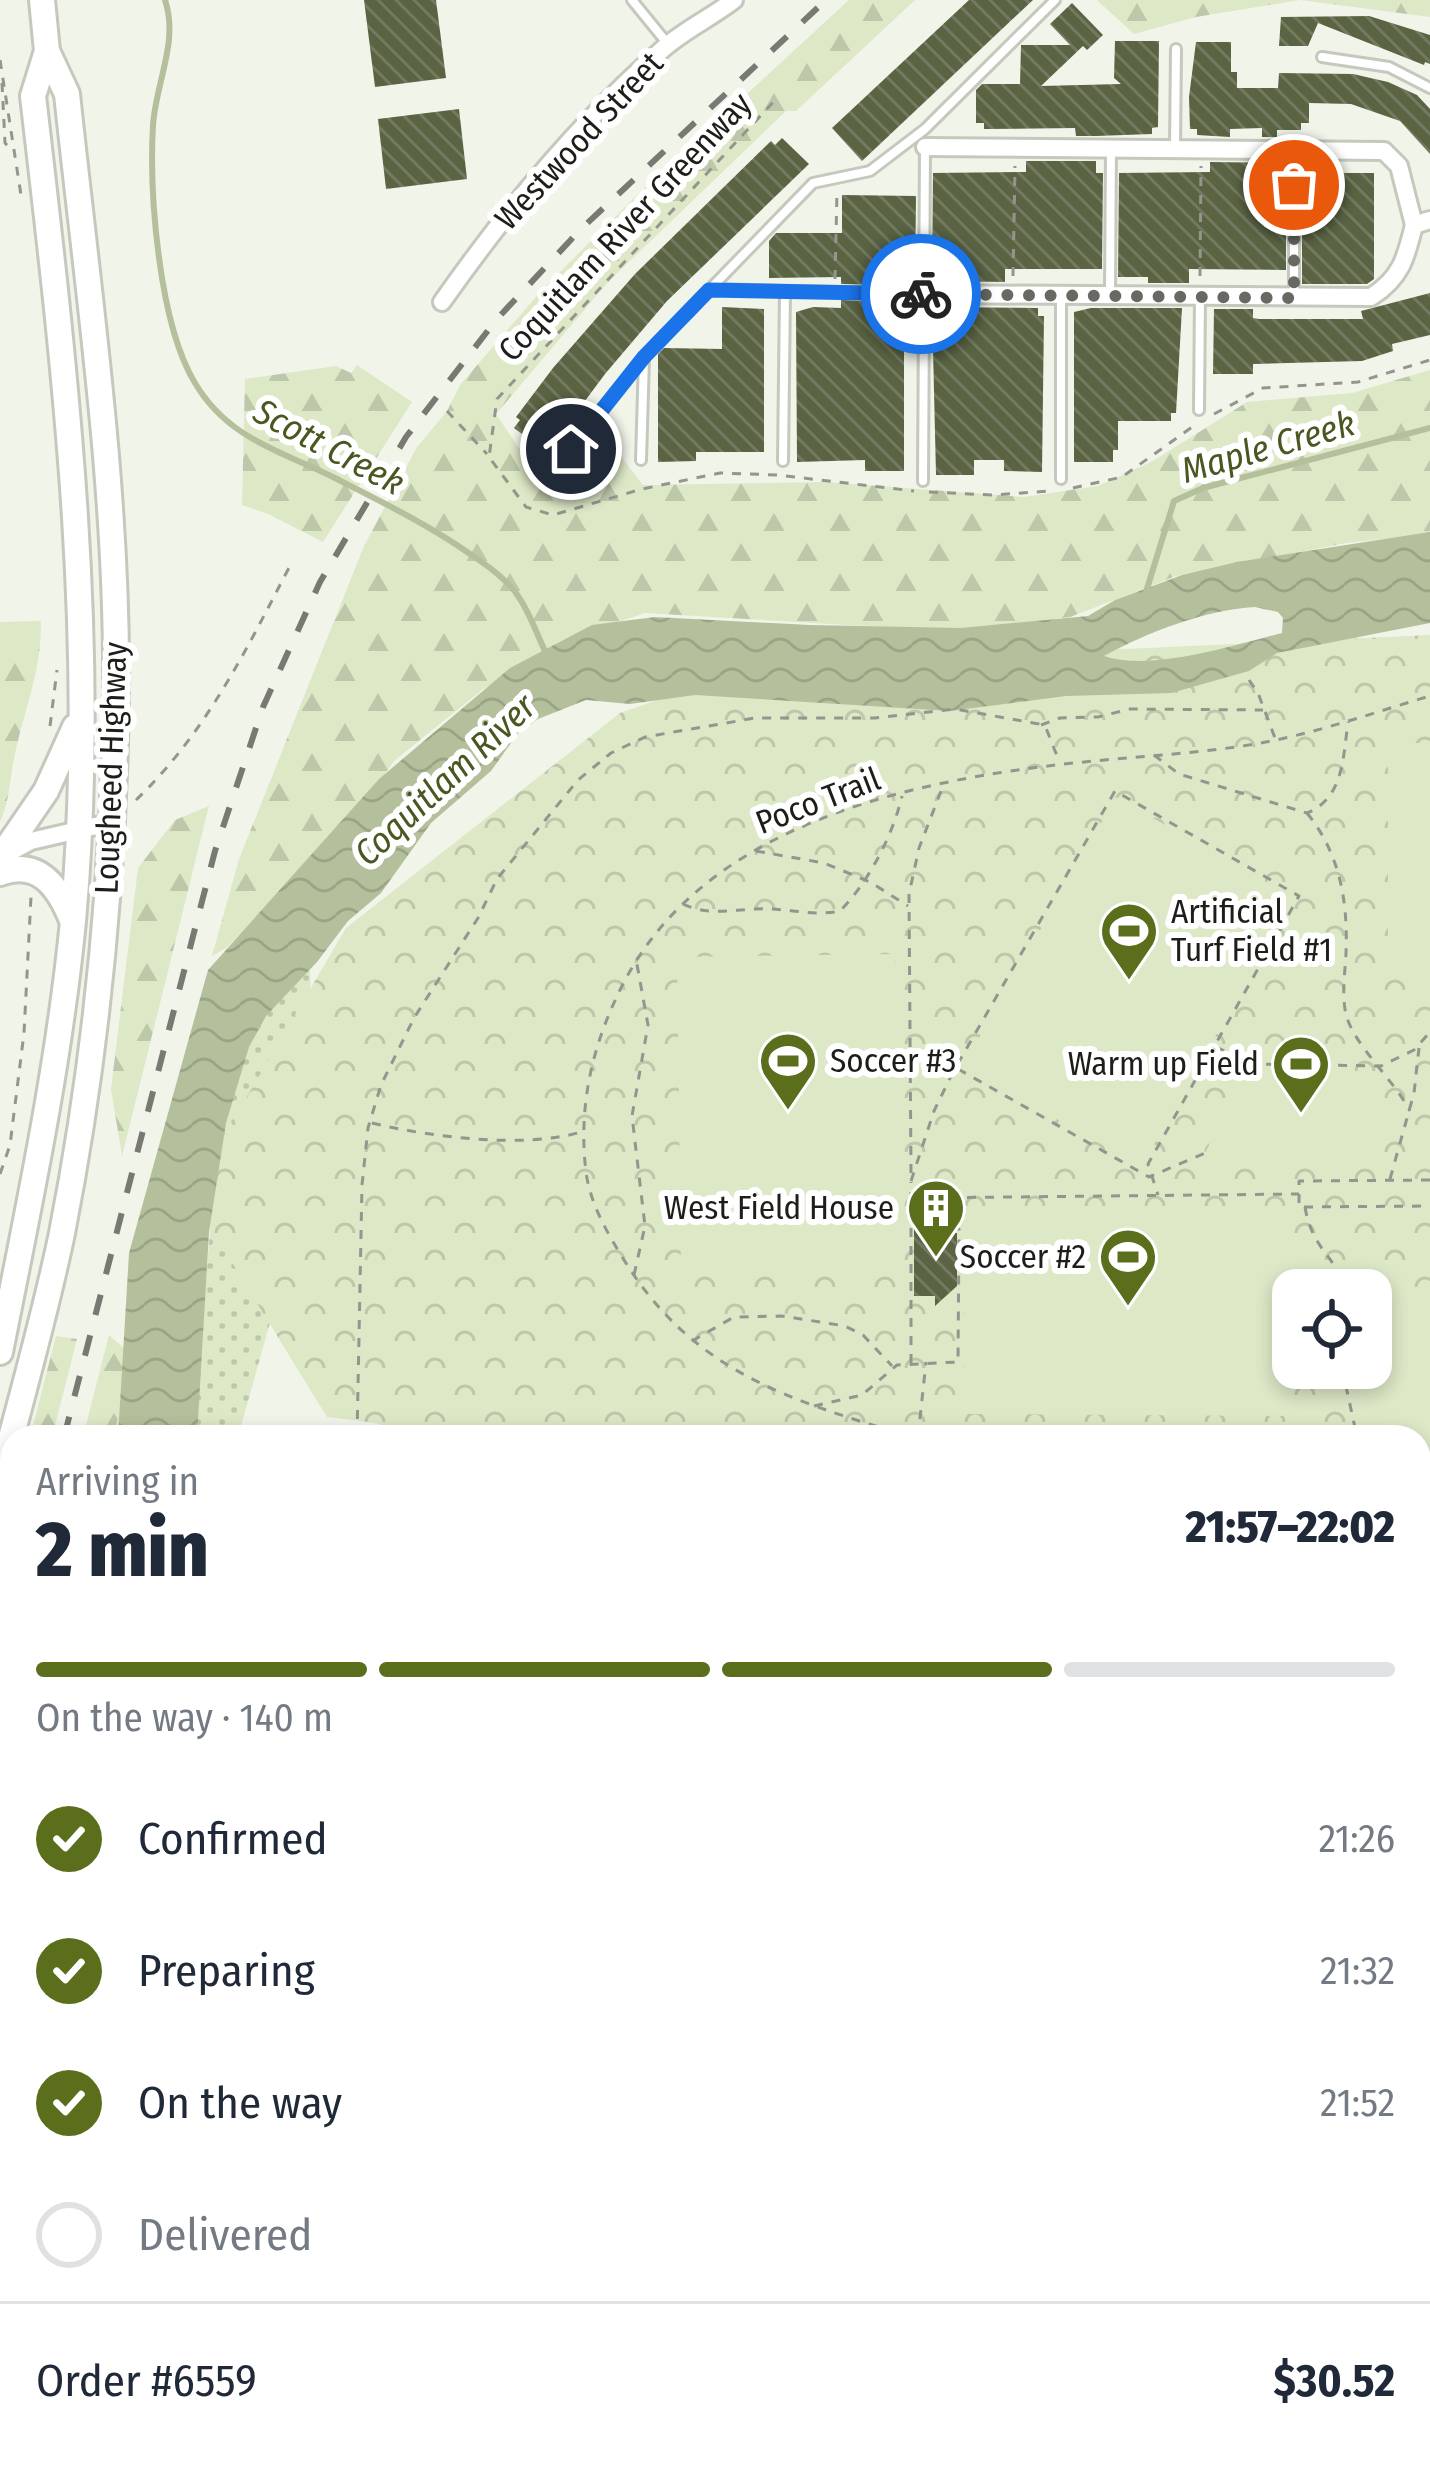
<!DOCTYPE html>
<html lang="en">
<head>
<meta charset="utf-8">
<style>
	body { margin:0; font-family:"Fira Sans Condensed",sans-serif; background:#f2f2f3; color:#1f2937; height:100vh; display:flex; flex-direction:column; font-size:45px; white-space:nowrap }
	* { box-sizing:border-box; margin:0 }
	p { font-size:39px; color:#747a83 }
	.icon { flex:none; width:66px; height:66px; fill:none; stroke:currentColor; stroke-width:2; stroke-linecap:round; stroke-linejoin:round }
	.map { position:relative; flex:1; overflow:hidden }
	.details { position:absolute; left:0px; top:1425px; width:1431px; height:1059px; display:flex; flex-direction:column; background:#fff; border-radius:36px 36px 0 0; box-shadow:0 6px 18px #0003 }
	.details>* { flex:none }
	.tools { position:absolute; left:1272px; top:1269px; display:grid; gap:24px }
	.tools a { display:grid; place-items:center; width:120px; height:120px; border-radius:24px; background:#fff; box-shadow:0 6px 18px #0003; font-size:60px }
	.pin { position:absolute; display:grid; place-items:center; width:102px; height:102px; color:#fff; margin:-51px; border:6px solid #fff; border-radius:50%; box-shadow:0 3px 12px #0007 }
	.courier { position:absolute; display:grid; place-items:center; width:120px; height:120px; margin:-60px; border:9px solid #1a73e8; border-radius:50%; background:#fff; color:#222; box-shadow:0 3px 15px #0007 }
	.overview em { font-style:normal; font-weight:800 }
	.overview div { display:flex; flex-direction:column-reverse }
	.overview { display:flex; align-items:center; justify-content:space-between; height:204px; padding:0 36px }
	h1 { font-size:78px; font-weight:800; line-height:90px }
	.bar { display:grid; grid-template-columns:repeat(4,1fr); gap:18px 12px; align-content:center; height:144px; padding:0 36px }
	.bar i { height:15px; border-radius:9px; background:#e0e1e3 }
	.bar .active { background:#5a6e1c }
	.bar p { grid-column:span 4 }
	.line { display:flex; align-items:center; gap:30px; padding:0 36px; border-top:3px solid #e0e1e3 }
	.line div { flex:1 }
	ol { padding:0 36px; list-style:none }
	li { display:flex; align-items:center; gap:36px; height:132px }
	li p { margin-inline-start:auto }
	li .icon { padding:12px; border-radius:50%; background:#5a6e1c; color:#fff; stroke-width:4 }
	li:last-child { color:#747a83 }
	li i { width:66px; height:66px; border:6px solid #e0e1e3; border-radius:50% }
	.map>svg:first-child { display:block }
	.grass { fill:url(#grass-dots) }
	.forest { fill:url(#forest-firs) }
	.park { fill:url(#park-crowns); fill-rule:evenodd }
	.pitch { fill:#dde8c7 }
	.water { fill:url(#water-waves); fill-rule:evenodd }
	.lines { fill:none; stroke-linecap:round; stroke-linejoin:round }
	.stream { stroke:#b4c09c; stroke-width:6 }
	.building { fill:url(#building-back-hatch) }
	.lane-casing { stroke:#c4c8bd; stroke-width:14 }
	.street-casing { stroke:#c4c8bd; stroke-width:22 }
	.primary-casing { stroke:#c4c8bd; stroke-width:30 }
	.path { stroke:#94968e; stroke-width:3; stroke-dasharray:9 9; stroke-linecap:butt }
	.lane { stroke:#fff; stroke-width:8 }
	.street { stroke:#fff; stroke-width:16 }
	.primary { stroke:#fff; stroke-width:24 }
	.rail { stroke:#777972; stroke-width:6; stroke-dasharray:21 21; stroke-linecap:butt }
	.done { stroke:#676962; stroke-width:12; stroke-dasharray:0 21.6 }
	.route { stroke:#1a73e8; stroke-width:15 }
	.labels { text-anchor:middle; dominant-baseline:central; stroke-width:12; stroke-linejoin:round; paint-order:stroke }
	.street-label { font-size:33px; fill:#1d1e1a; stroke:#fff }
	.poi-label { font-size:33px; fill:#1d1e1a; stroke:#fff; text-anchor:end }
	.water-label { font-size:36px; font-style:italic; fill:#495720; stroke:#fff }
</style>
</head>
<body>
<div class="map">
<svg width="1430" height="2483" viewBox="0 0 1430 2483">
	<defs>
		<pattern id="grass-dots" width="8" height="8" patternUnits="userSpaceOnUse" patternTransform="scale(3)"><rect width="8" height="8" fill="#dde8c7"/><path d="M2 2h.1M6 6h.1" fill="none" stroke="#bdc7aa" stroke-width="1.8" stroke-linecap="round"/></pattern>
		<pattern id="forest-firs" width="22" height="20" patternUnits="userSpaceOnUse" patternTransform="scale(3)"><rect width="22" height="20" fill="#dde8c7"/><path d="M5 1l3.5 6h-7zM16 11l3.5 6h-7z" fill="#bdc7aa"/></pattern>
		<pattern id="park-crowns" width="20" height="18" patternUnits="userSpaceOnUse" patternTransform="scale(3)"><rect width="20" height="18" fill="#dde8c7"/><path d="M2 6a3 3 0 1 1 6 0M12 15a3 3 0 1 1 6 0" fill="none" stroke="#bdc7aa"/></pattern>
		<pattern id="water-waves" width="16" height="10" patternUnits="userSpaceOnUse" patternTransform="scale(3)"><rect width="16" height="10" fill="#b4c09c"/><path d="M0 5q4-4 8 0t8 0" fill="none" stroke="#9aa586"/></pattern>
		<pattern id="building-back-hatch" width="6" height="6" patternUnits="userSpaceOnUse" patternTransform="scale(3)"><rect width="6" height="6" fill="#5a6443"/><path d="M-1 5l2 2M0 0l6 6M5-1l2 2" fill="none" stroke="#727a61"/></pattern>
	</defs>
	<rect width="100%" height="100%" fill="#f1f4e9"/>
	<polygon class="grass" points="310,967 314,1165 238,1437 193,1437 218,1135 238,1060 264,1017"/>
	<g class="forest">
		<polygon points="849,0 915,0 796,111 786,111 608,282 496,414 521,451 565,462 609,441 643,485 826,482 1024,497 1098,486 1153,461 1247,402 1352,393 1430,370 1430,534 1346,543 1176,576 1070,617 951,631 645,613 561,641 482,690 394,761 348,827 226,948 212,956 239,859 364,546 417,447 447,411 460,385 541,291 634,198"/>
		<polygon points="1097,0 1430,0 1430,17 1300,0 1196,17 1134,34"/>
		<polygon points="357,365 412,402 323,542 268,514 242,505 245,379 336,366 351,373"/>
		<path d="M 41,621 C 41,676 24,708 14,759 C 9,782 10,800 0,822 L 0,622 Z"/>
		<polygon points="209,806 122,1156 111,1089 138,868 175,820"/>
		<polygon points="109,1335 138,1361 118,1437 83,1437"/>
		<polygon points="56,1336 77,1339 52,1437 30,1437"/>
		<polygon points="12,1508 12,1598 0,1646 0,1555"/>
		<polygon points="12,1715 12,2013 0,2054 0,1762"/>
	</g>
	<g class="park">
		<path d="M 1430,635 L 1430,2483 L 68,2483 L 72,2472 L 1419,2472 L 1419,1437 L 414,1437 L 375,1423 L 327,1417 L 190,1194 L 179,1437 L 113,1437 L 183,1163 L 191,1192 L 346,928 L 620,713 L 756,666 ZM 1293,1290 L 1371,1290 L 1371,1368 L 1293,1368 Z"/>
		<polygon points="12,1835 12,2472 25,2472 24,2483 0,2483 0,1882"/>
	</g>
	<g class="pitch">
		<polygon points="1399,743 1430,743 1430,975 1388,975 1388,755"/>
		<polygon points="1116,797 1294,898 1141,1167 963,1066"/>
		<polygon points="895,954 898,1268 681,1271 677,957"/>
		<polygon points="1379,1076 1380,1165 1199,1167 1239,1078"/>
		<polygon points="965,1216 1291,1217 1291,1416 965,1414"/>
		<polygon points="1418,1289 1430,1289 1430,1521 1419,1513 1419,1437 1363,1437 1355,1417 1346,1368 1371,1368 1371,1300"/>
	</g>
	<path class="water" d="M 1430,532 L 1430,623 L 1277,653 L 1249,671 L 1171,693 L 1066,696 L 950,711 L 695,695 L 630,704 L 586,700 L 538,719 L 519,732 L 491,771 L 431,823 L 381,893 L 348,921 L 317,962 L 266,1016 L 249,1047 L 226,1123 L 209,1232 L 197,1437 L 118,1437 L 129,1253 L 208,970 L 379,779 L 510,668 L 592,625 L 655,617 L 810,625 L 961,628 L 1088,616 L 1115,600 L 1182,575 L 1237,562 ZM 1255,607 L 1278,612 L 1283,618 L 1282,633 C 1235,645 1151,672 1104,656 C 1148,632 1205,610 1255,607 Z"/>
	<g class="lines">
		<g class="stream">
			<path d="M 165,0 C 179,41 156,82 153,125 C 149,194 159,324 195,383 C 228,439 281,451 335,478 C 380,501 429,525 470,554 C 487,565 507,579 518,596 C 530,613 537,635 546,653"/>
			<polyline points="1146,592 1174,501 1203,488 1430,428"/>
		</g>
	</g>
	<g class="building">
		<polygon points="364,0 436,0 446,78 375,87"/>
		<polygon points="969,0 1033,0 862,161 832,128"/>
		<polygon points="1072,3 1103,35 1087,50 1083,46 1041,86 1121,84 1114,78 1115,41 1159,41 1158,127 1152,128 1152,134 1096,136 1076,136 1075,128 984,129 984,123 976,123 976,90 982,84 1020,84 1021,45 1070,45 1050,24"/>
		<polygon points="1369,16 1430,35 1430,64 1425,62 1424,65 1318,23 1308,46 1279,46 1281,17"/>
		<polygon points="1196,42 1231,42 1231,72 1237,72 1237,88 1278,88 1279,73 1353,74 1388,82 1417,95 1430,109 1430,154 1400,121 1351,104 1309,103 1309,123 1301,123 1301,130 1277,130 1277,137 1262,137 1262,128 1230,129 1230,137 1197,135 1197,129 1190,129 1189,97"/>
		<polygon points="459,109 467,179 386,189 378,119"/>
		<polygon points="782,138 809,164 667,301 605,374 547,452 514,428 520,420 516,417 553,368 635,274 771,141 775,145"/>
		<polygon points="1026,161 1096,161 1096,173 1103,173 1102,269 1005,269 1005,282 932,281 933,173 1026,172"/>
		<polygon points="1210,162 1281,163 1281,174 1286,174 1286,270 1189,269 1189,283 1148,283 1148,277 1118,277 1119,173 1210,172"/>
		<polygon points="1302,173 1374,173 1374,279 1367,284 1302,284"/>
		<polygon points="842,195 916,196 915,286 841,284 841,277 769,278 769,241 776,233 842,233"/>
		<polygon points="1430,293 1430,335 1392,344 1393,351 1362,361 1253,364 1253,374 1213,374 1214,309 1253,309 1253,318 1259,319 1363,319 1361,311"/>
		<polygon points="841,300 916,303 916,328 904,328 904,471 865,471 865,460 797,462 796,312 813,307 841,308"/>
		<polygon points="722,307 764,309 764,452 696,452 696,461 658,462 658,354 664,348 722,349"/>
		<polygon points="932,307 1038,308 1038,316 1044,316 1042,472 1004,471 1004,460 974,460 974,475 936,475"/>
		<polygon points="1091,308 1182,308 1176,413 1171,413 1171,421 1118,421 1118,450 1113,450 1113,462 1074,462 1074,312"/>
		<polygon points="914,1223 936,1223 936,1233 957,1233 957,1286 935,1306 935,1296 914,1296"/>
	</g>
	<g class="lines">
		<defs>
			<g id="lane">
				<polyline points="632,0 667,43"/>
				<polyline points="1322,57 1389,67 1430,88"/>
				<polyline points="1175,147 1176,49"/>
				<polyline points="1294,149 1294,296"/>
				<polyline points="710,289 923,294"/>
				<polyline points="1110,294 1111,148"/>
				<polyline points="1061,296 1061,479"/>
				<polyline points="1199,410 1200,297"/>
				<polyline points="571,449 644,357 813,183 870,171 925,129 1055,0"/>
				<polyline points="641,460 644,358"/>
				<polyline points="783,461 785,291"/>
				<polyline points="923,481 925,147"/>
				<polyline points="1419,2043 1430,2034"/>
				<polyline points="841,2483 885,2472"/>
			</g>
			<g id="street">
				<polyline points="925,147 1384,151 1399,166 1414,225 1430,220"/>
				<path d="M 924,294 L 1371,297 C 1401,278 1406,258 1414,225"/>
				<path d="M 442,302 C 506,211 580,121 664,48 C 686,29 712,17 734,0"/>
				<polyline points="5,855 31,841 113,822"/>
			</g>
			<g id="primary">
				<polyline points="0,858 46,791 75,727"/>
				<path d="M 0,873 C 39,858 59,888 72,920"/>
				<path d="M 0,1352 C 28,1210 59,1066 73,921 C 98,645 65,370 33,96 L 47,51"/>
				<path d="M 0,1480 C 21,1398 45,1316 62,1233 C 97,1054 114,874 116,692 C 118,491 88,293 67,94 L 47,51 L 42,0"/>
			</g>
		</defs>
		<use href="#lane" class="lane-casing"/>
		<use href="#street" class="street-casing"/>
		<use href="#primary" class="primary-casing"/>
		<g class="path">
			<polyline points="0,60 21,195"/>
			<polyline points="2,83 5,143 11,149"/>
			<polyline points="1013,276 1015,166"/>
			<polyline points="1200,276 1201,166"/>
			<polyline points="835,279 837,192"/>
			<polyline points="447,411 487,454"/>
			<polyline points="1214,414 1263,388 1358,382 1430,360"/>
			<polyline points="777,475 720,473 642,489 553,515 526,507 489,457 497,399 778,97"/>
			<polyline points="786,476 914,491"/>
			<polyline points="1073,488 1122,477 1195,425"/>
			<polyline points="929,492 992,495 1051,491"/>
			<polyline points="1249,680 1258,693 1275,738"/>
			<polyline points="1041,725 1060,718 1098,717 1130,709 1263,710"/>
			<polyline points="50,726 57,670"/>
			<path d="M 1154,755 L 1179,774 L 1307,813 C 1344,798 1343,757 1348,722"/>
			<path d="M 136,800 C 207,732 247,648 292,562"/>
			<path d="M 1307,813 C 1340,854 1348,901 1346,953 C 1345,974 1341,998 1347,1018 C 1357,1048 1393,1079 1410,1111"/>
			<polyline points="756,851 824,863 870,882 908,906"/>
			<path d="M 683,904 C 711,918 742,907 771,909 C 794,910 817,916 840,911 C 868,883 893,835 902,796"/>
			<polyline points="1216,1047 1251,1064 1381,1066 1414,1050 1430,1032"/>
			<polyline points="958,1069 1149,1177 1205,1153"/>
			<path d="M 372,1123 C 430,1137 524,1149 581,1132"/>
			<polyline points="911,1173 909,894 919,848 943,786"/>
			<polyline points="0,1174 10,1145 24,1033 31,897"/>
			<polyline points="1390,1179 1414,1093 1419,1048"/>
			<polyline points="1430,1180 1299,1181 1299,1207 1430,1206"/>
			<polyline points="911,1181 934,1111 953,1072 1115,791 1299,896 1148,1164 1158,1195"/>
			<polyline points="913,1198 1299,1194"/>
			<path d="M 1305,1207 C 1312,1250 1337,1257 1346,1290"/>
			<polyline points="634,1275 645,1226 632,1116 648,1025 636,959"/>
			<polyline points="692,1341 734,1317 782,1316 845,1326 863,1335 892,1366"/>
			<polyline points="911,1363 911,1182"/>
			<polyline points="1342,1368 1357,1437"/>
			<polyline points="814,1406 862,1395 897,1365 958,1362 959,1229 945,1229 945,1200"/>
			<polyline points="357,1437 362,1185 368,1128 381,1085 414,1018 478,918 497,879 578,780 611,753 645,737 755,718 875,718 955,709 1039,724 1046,728 1059,761"/>
			<path d="M 912,1437 C 789,1400 691,1372 621,1255 C 605,1229 590,1202 586,1172 C 578,1107 592,1046 621,988 C 699,830 895,784 1056,765 C 1122,757 1189,755 1255,744 C 1314,734 1372,713 1430,696"/>
			<polyline points="918,1437 926,1362"/>
			<polyline points="1419,1520 1430,1528"/>
			<polyline points="1419,1907 1430,1914"/>
			<polyline points="1120,2472 1123,2483"/>
			<polyline points="224,2483 226,2472"/>
		</g>
		<use href="#lane" class="lane"/>
		<use href="#street" class="street"/>
		<use href="#primary" class="primary"/>
		<g class="rail">
			<polyline points="64,1437 215,851 263,707 320,582 406,437 496,320 581,229 826,0"/>
			<polyline points="0,1687 12,1640"/>
		</g>
	</g>
	<g class="lines">
		<polyline class="done" points="921,294 1294,298 1294,185"/>
		<polyline class="route" points="571,449 644,357 709,290 921,294"/>
	</g>
	<defs>
		<symbol id="stadium-pin" viewBox="-11 -11 22 30"><path d="M0 17L-7.5 6A9.5 9.5 0 1 1 7.5 6Z" fill="#5a6e1c" stroke="#fff"/><path d="M0-5a6.5 5 0 1 0 0 10a6.5 5 0 1 0 0-10ZM-3.5-1.8h7v3.6h-7Z" fill="#fff"/></symbol>
		<symbol id="building-pin" viewBox="-11 -11 22 30"><path d="M0 17L-7.5 6A9.5 9.5 0 1 1 7.5 6Z" fill="#5a6e1c" stroke="#fff"/><path d="M-4-6H4V6H1V3H-1V6H-4ZM-2.5-4.3h1.7v1.8h-1.7ZM.8-4.3h1.7v1.8H.8ZM-2.5-1h1.7V.8h-1.7ZM.8-1h1.7V.8H.8Z" fill="#fff"/></symbol>
	</defs>
	<g fill-rule="evenodd">
		<use href="#stadium-pin" x="1096" y="898" width="66" height="90"/>
		<use href="#stadium-pin" x="755" y="1028" width="66" height="90"/>
		<use href="#stadium-pin" x="1268" y="1031" width="66" height="90"/>
		<use href="#building-pin" x="903" y="1175" width="66" height="90"/>
		<use href="#stadium-pin" x="1095" y="1224" width="66" height="90"/>
	</g>
	<g class="labels">
		<g class="street-label">
			<text transform="translate(579 141) rotate(-47)">Westwood Street</text>
			<text transform="translate(625 227) rotate(-47)">Coquitlam River Greenway</text>
			<text transform="translate(111 768) rotate(-88)">Lougheed Highway</text>
			<text transform="translate(818 801) rotate(-21)">Poco Trail</text>
		</g>
		<g class="poi-label">
			<text x="1171" y="912" text-anchor="start">Artificial<tspan x="1171" dy="38">Turf Field #1</tspan></text>
			<text x="830" y="1061" text-anchor="start">Soccer #3</text>
			<text x="1259" y="1064">Warm up Field</text>
			<text x="894" y="1208">West Field House</text>
			<text x="1086" y="1257">Soccer #2</text>
		</g>
		<g class="water-label">
			<text transform="translate(329 447) rotate(28)">Scott Creek</text>
			<text transform="translate(1268 447) rotate(-16)">Maple Creek</text>
			<text transform="translate(445 780) rotate(-43)">Coquitlam River</text>
		</g>
	</g>
</svg>
<div class="tools">
<a><svg class="icon" aria-label="locate" viewBox="0 0 24 24"><circle cx="12" cy="12" r="6"/><path d="M12 2v4M12 18v4M2 12h4M18 12h4"/></svg></a>
</div>
<div class="pin" style="left:1294px;top:185px;background:#ea580c"><svg class="icon" aria-label="bag" viewBox="0 0 24 24"><path d="M5 8h14l-1 12H6zM9 8a3 3 0 0 1 6 0"/></svg></div>
<div class="pin" style="left:571px;top:449px;background:#1f2937"><svg class="icon" aria-label="home" viewBox="0 0 24 24"><path d="M3 11l9-7 9 7M6 9v11h12V9"/></svg></div>
<div class="courier" style="left:921px;top:294px"><svg class="icon" aria-label="bike" viewBox="0 0 24 24"><circle cx="6" cy="16" r="4"/><circle cx="18" cy="16" r="4"/><path d="M6 16l4-8h5l3 8M10 8l3 8H6M13 5h3"/></svg></div>
<section class="details">
<div class="overview"><div><h1>2 min</h1><p>Arriving in</p></div><em>21:57–22:02</em></div>
<div class="bar"><i class="active"></i><i class="active"></i><i class="active"></i><i></i><p>On the way · 140 m</p></div>
<ol>
<li><svg class="icon" aria-label="check" viewBox="0 0 24 24"><path d="M5 12l5 5 9-10"/></svg>Confirmed<p>21:26</p></li>
<li><svg class="icon" aria-label="check" viewBox="0 0 24 24"><path d="M5 12l5 5 9-10"/></svg>Preparing<p>21:32</p></li>
<li><svg class="icon" aria-label="check" viewBox="0 0 24 24"><path d="M5 12l5 5 9-10"/></svg>On the way<p>21:52</p></li>
<li><i></i>Delivered</li>
</ol>
<div class="line" style="height:156px"><div>Order #6559</div><b>$30.52</b></div>
</section>
</div>
</body>
</html>
